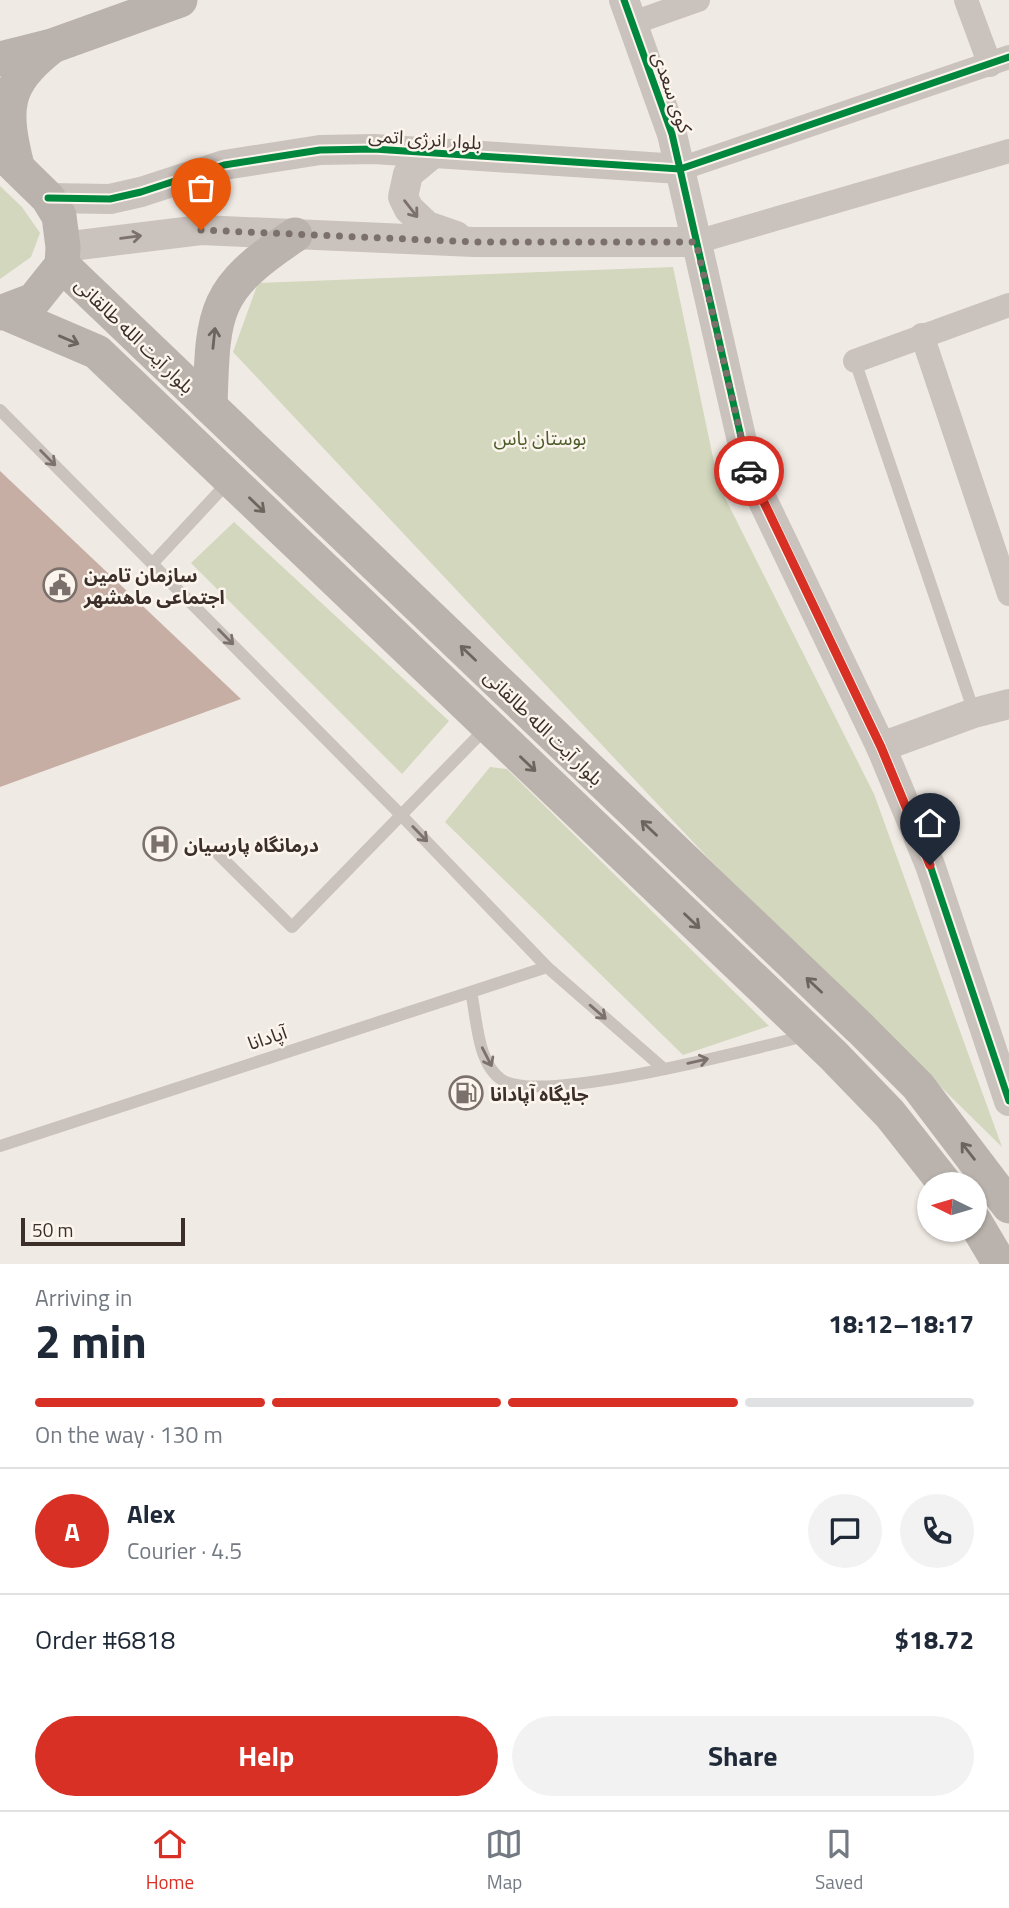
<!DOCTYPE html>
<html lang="en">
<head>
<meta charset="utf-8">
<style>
	body { margin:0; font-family:"Titillium Web","Noto Sans Arabic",sans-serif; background:#f2f2f3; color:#1f2937; height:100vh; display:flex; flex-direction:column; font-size:26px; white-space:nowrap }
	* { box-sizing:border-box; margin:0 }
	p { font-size:23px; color:#747a83 }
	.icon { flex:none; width:38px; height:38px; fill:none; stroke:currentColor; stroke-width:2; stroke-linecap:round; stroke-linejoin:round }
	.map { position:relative; height:1264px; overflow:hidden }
	.sheet { display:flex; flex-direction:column; background:#fff; flex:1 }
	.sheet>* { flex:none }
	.needle { width:46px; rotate:275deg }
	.controls { position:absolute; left:917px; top:1172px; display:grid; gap:14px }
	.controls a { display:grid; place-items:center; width:70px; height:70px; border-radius:50%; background:#fff; box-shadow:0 2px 5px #0004; font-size:35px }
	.scale { position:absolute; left:21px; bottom:18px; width:164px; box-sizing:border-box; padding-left:7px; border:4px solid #3c2f2a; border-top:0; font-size:19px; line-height:24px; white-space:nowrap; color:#3c2f2a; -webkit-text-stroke:5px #fcf5ed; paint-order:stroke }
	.pin { position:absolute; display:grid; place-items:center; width:60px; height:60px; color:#fff; margin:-72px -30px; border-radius:50% 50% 50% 0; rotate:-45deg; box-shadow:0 0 7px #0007 }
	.pin .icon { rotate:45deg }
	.courier { position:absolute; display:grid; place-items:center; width:70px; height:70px; margin:-35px; border:5px solid #d93025; border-radius:50%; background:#fff; color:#222; box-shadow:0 2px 9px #0007 }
	.summary em { font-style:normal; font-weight:700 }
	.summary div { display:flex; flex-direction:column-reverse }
	.summary { display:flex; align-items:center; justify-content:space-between; height:119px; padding:0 35px }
	h1 { font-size:46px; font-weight:700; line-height:52px }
	.bar { display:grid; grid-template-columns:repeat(4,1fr); gap:10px 7px; align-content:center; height:84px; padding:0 35px }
	.bar i { height:9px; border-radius:5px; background:#e0e1e3 }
	.bar .current { background:#d93025 }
	.bar p { grid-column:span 4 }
	.line { display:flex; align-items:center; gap:18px; padding:0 35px; border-top:2px solid #e0e1e3 }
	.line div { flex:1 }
	.round { display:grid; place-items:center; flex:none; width:74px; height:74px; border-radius:37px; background:#f2f2f3 }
	.primary-button { display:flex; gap:14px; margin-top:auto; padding:14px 35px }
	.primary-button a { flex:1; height:80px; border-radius:42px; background:#d93025; color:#fff; font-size:28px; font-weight:700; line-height:80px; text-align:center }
	.primary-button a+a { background:#f2f2f3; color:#1f2937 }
	.dock { display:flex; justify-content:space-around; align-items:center; height:98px; border-top:2px solid #e0e1e3; background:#fff; font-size:19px; color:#747a83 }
	.dock a { display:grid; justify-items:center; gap:4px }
	.dock .current { color:#d93025 }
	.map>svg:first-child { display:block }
	.green { fill:#d2d7bd }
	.building { fill:#c6aea4 }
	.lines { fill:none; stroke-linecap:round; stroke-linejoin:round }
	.service { stroke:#cac2bc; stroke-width:12 }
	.minor { stroke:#cac2bc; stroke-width:24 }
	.tertiary { stroke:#cac2bc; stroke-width:30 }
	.secondary { stroke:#bab3ad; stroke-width:35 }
	.cycleway-casing { stroke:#fcf5ed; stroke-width:11 }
	.cycleway { stroke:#00873e; stroke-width:7 }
	.oneway { stroke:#7c716c }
	.oneway2 { stroke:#6e645e }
	.done { stroke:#7b706b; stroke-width:7; stroke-dasharray:0 12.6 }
	.route { stroke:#d93025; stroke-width:9 }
	.labels { text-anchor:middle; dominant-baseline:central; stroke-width:5; stroke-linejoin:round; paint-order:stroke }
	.street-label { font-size:19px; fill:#3c2f2a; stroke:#fcf5ed }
	.park-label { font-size:19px; fill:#4c5d2b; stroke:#fcf5ed }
	.poi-label { font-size:19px; font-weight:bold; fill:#3c2f2a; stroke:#fcf5ed; text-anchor:start }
</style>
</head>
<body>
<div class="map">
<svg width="1009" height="1264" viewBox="0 0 1009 1264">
	<rect width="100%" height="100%" fill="#f0eae4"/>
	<g class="green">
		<polygon points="0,186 22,207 40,233 31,257 0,279"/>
		<polygon points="673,267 719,486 874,794 1002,1147 710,860 233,352 258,283"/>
		<polygon points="234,522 449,721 402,774 191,563"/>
		<polygon points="490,767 507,769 769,1026 683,1055 445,822"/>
	</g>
	<polygon class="building" points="0,471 241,699 0,787"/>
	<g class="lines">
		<g class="service">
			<polyline points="855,361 974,712"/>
			<polyline points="0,410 401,815 547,967 664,1069"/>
			<polyline points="153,563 230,480"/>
			<polyline points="218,854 292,927 488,726"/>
			<path d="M 471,992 C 477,1018 477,1064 502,1080 C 542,1105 752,1049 805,1036"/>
			<polyline points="0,1146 547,967"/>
		</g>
		<g class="minor">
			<polyline points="966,0 990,65"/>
			<polyline points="633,23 698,0"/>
			<polyline points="680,169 1009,57"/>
			<polyline points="696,242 1009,151"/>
			<polyline points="922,335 1009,594"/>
			<polyline points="855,361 1009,305"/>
		</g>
		<g class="tertiary">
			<polyline points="624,0 672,134 749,472 881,747 930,865 1009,1101"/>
			<polyline points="431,155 408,174 403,197 409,209 427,226 456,236"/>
			<polyline points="48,198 110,199 141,192 224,165 320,150 374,149 680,169"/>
			<polyline points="63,247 201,230 474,242 696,242"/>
			<polyline points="881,747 974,713 1009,704"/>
		</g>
		<g class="secondary">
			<polyline points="0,59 52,46 180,0"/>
			<polyline points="0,151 48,198 59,216 63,247 62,265 34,300 0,313"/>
			<path d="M 17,166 C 3,109 3,85 51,47"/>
			<polyline points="62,265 861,1029 918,1086 1009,1206"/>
			<polyline points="6,313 97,352 833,1055 890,1114 946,1185"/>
			<path d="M 210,406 C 213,310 212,290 295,235"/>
			<polyline points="975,1222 1000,1264"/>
		</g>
		<defs>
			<g id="cycleway">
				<polyline points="624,0 672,134 749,472 881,747 930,865 1009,1101"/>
				<polyline points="48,198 110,199 141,192 224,165 320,150 374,149 680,169 1009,57"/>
			</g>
		</defs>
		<use href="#cycleway" class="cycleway-casing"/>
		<use href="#cycleway" class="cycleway"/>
	</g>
	<defs><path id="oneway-shaft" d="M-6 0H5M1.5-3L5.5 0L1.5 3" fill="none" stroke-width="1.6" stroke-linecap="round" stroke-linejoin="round" transform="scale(1.75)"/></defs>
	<g class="oneway">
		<use href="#oneway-shaft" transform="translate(411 209) rotate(52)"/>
		<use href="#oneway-shaft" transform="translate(131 237) rotate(-8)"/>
		<use href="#oneway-shaft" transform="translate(48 458) rotate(45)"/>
		<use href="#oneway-shaft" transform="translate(226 637) rotate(45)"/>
		<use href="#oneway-shaft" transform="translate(420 834) rotate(46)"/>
		<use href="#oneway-shaft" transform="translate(598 1012) rotate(41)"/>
		<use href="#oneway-shaft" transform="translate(487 1057) rotate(63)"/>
		<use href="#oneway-shaft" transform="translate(698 1061) rotate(-13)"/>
	</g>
	<g class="oneway2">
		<use href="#oneway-shaft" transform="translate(214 338) rotate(-84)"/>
		<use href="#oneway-shaft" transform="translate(69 340) rotate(23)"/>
		<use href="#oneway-shaft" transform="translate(257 505) rotate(44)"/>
		<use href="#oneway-shaft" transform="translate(468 653) rotate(-136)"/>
		<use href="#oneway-shaft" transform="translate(528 764) rotate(44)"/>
		<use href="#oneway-shaft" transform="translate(649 828) rotate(-136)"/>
		<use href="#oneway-shaft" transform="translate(692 921) rotate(44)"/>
		<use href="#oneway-shaft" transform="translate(814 985) rotate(-137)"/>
		<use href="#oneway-shaft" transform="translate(968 1151) rotate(-128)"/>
	</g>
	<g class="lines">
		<polyline class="done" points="201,230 474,242 696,242 749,471"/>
		<polyline class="route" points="749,471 881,747 930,865"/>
	</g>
	<defs>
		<symbol id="civic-ring" viewBox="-11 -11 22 22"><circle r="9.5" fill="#fcf5ed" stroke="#7b706b" stroke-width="1.5"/><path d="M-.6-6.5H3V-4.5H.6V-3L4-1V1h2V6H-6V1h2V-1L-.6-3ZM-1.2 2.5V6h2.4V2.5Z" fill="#7b706b"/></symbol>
		<symbol id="hospital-ring" viewBox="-11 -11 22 22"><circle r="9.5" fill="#fcf5ed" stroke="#7b706b" stroke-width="1.5"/><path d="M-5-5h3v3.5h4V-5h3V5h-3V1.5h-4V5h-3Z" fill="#7b706b"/></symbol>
		<symbol id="fuel-ring" viewBox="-11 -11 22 22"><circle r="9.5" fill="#fcf5ed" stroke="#7b706b" stroke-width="1.5"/><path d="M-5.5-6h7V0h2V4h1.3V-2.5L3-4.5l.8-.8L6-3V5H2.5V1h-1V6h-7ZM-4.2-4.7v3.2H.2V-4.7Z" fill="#7b706b"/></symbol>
	</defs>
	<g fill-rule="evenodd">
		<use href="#civic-ring" x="41" y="566" width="38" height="38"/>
		<use href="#hospital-ring" x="141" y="825" width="38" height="38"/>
		<use href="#fuel-ring" x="447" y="1074" width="38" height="38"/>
	</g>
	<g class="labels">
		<g class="street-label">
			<text transform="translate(673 92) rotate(71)">کوی سعدی</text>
			<text transform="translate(425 138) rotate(4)">بلوار انرژی اتمی</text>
			<text transform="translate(135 335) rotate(44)">بلوار آیت الله طالقانی</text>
			<text transform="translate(544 727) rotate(44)">بلوار آیت الله طالقانی</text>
			<text transform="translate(267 1037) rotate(-18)">آپادانا</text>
		</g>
		<g class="park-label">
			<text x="540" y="437">بوستان یاس</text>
		</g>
		<g class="poi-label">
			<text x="84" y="574">سازمان تامین<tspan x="84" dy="22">اجتماعی ماهشهر</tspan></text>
			<text x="184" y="844">درمانگاه پارسیان</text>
			<text x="490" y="1093">جایگاه آپادانا</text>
		</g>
	</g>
</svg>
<div class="controls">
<a><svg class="needle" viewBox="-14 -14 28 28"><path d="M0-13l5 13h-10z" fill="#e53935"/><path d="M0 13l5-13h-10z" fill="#747a83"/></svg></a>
</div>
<div class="scale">50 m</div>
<div class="pin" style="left:201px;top:230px;background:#ea580c"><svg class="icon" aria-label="bag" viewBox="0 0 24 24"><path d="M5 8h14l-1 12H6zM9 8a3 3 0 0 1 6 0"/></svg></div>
<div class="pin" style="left:930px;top:865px;background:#1f2937"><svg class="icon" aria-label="home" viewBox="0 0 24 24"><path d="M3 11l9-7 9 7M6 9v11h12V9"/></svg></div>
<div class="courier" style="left:749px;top:471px"><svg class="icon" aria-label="car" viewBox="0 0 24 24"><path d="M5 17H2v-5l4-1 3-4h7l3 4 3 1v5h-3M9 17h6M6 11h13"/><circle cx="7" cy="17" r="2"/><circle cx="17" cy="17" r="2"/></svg></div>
</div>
<section class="sheet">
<div class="summary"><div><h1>2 min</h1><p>Arriving in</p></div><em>18:12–18:17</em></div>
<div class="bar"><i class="current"></i><i class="current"></i><i class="current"></i><i></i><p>On the way · 130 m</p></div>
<div class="line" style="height:126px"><b class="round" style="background:#d93025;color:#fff">A</b><div><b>Alex</b><p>Courier · 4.5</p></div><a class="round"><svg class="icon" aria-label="chat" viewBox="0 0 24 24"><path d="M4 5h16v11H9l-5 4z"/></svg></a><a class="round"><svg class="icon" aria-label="phone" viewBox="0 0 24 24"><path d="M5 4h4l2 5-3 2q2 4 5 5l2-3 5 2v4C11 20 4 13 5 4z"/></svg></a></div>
<div class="line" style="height:91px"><div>Order #6818</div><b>$18.72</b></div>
<div class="primary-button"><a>Help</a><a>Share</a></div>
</section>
<nav class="dock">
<a class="current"><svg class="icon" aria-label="home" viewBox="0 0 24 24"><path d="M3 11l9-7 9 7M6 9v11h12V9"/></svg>Home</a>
<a><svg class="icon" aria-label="map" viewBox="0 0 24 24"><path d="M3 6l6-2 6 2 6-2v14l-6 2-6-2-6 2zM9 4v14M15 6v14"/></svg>Map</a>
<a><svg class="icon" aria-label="saved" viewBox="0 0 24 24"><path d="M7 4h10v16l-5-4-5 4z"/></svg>Saved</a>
</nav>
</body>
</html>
